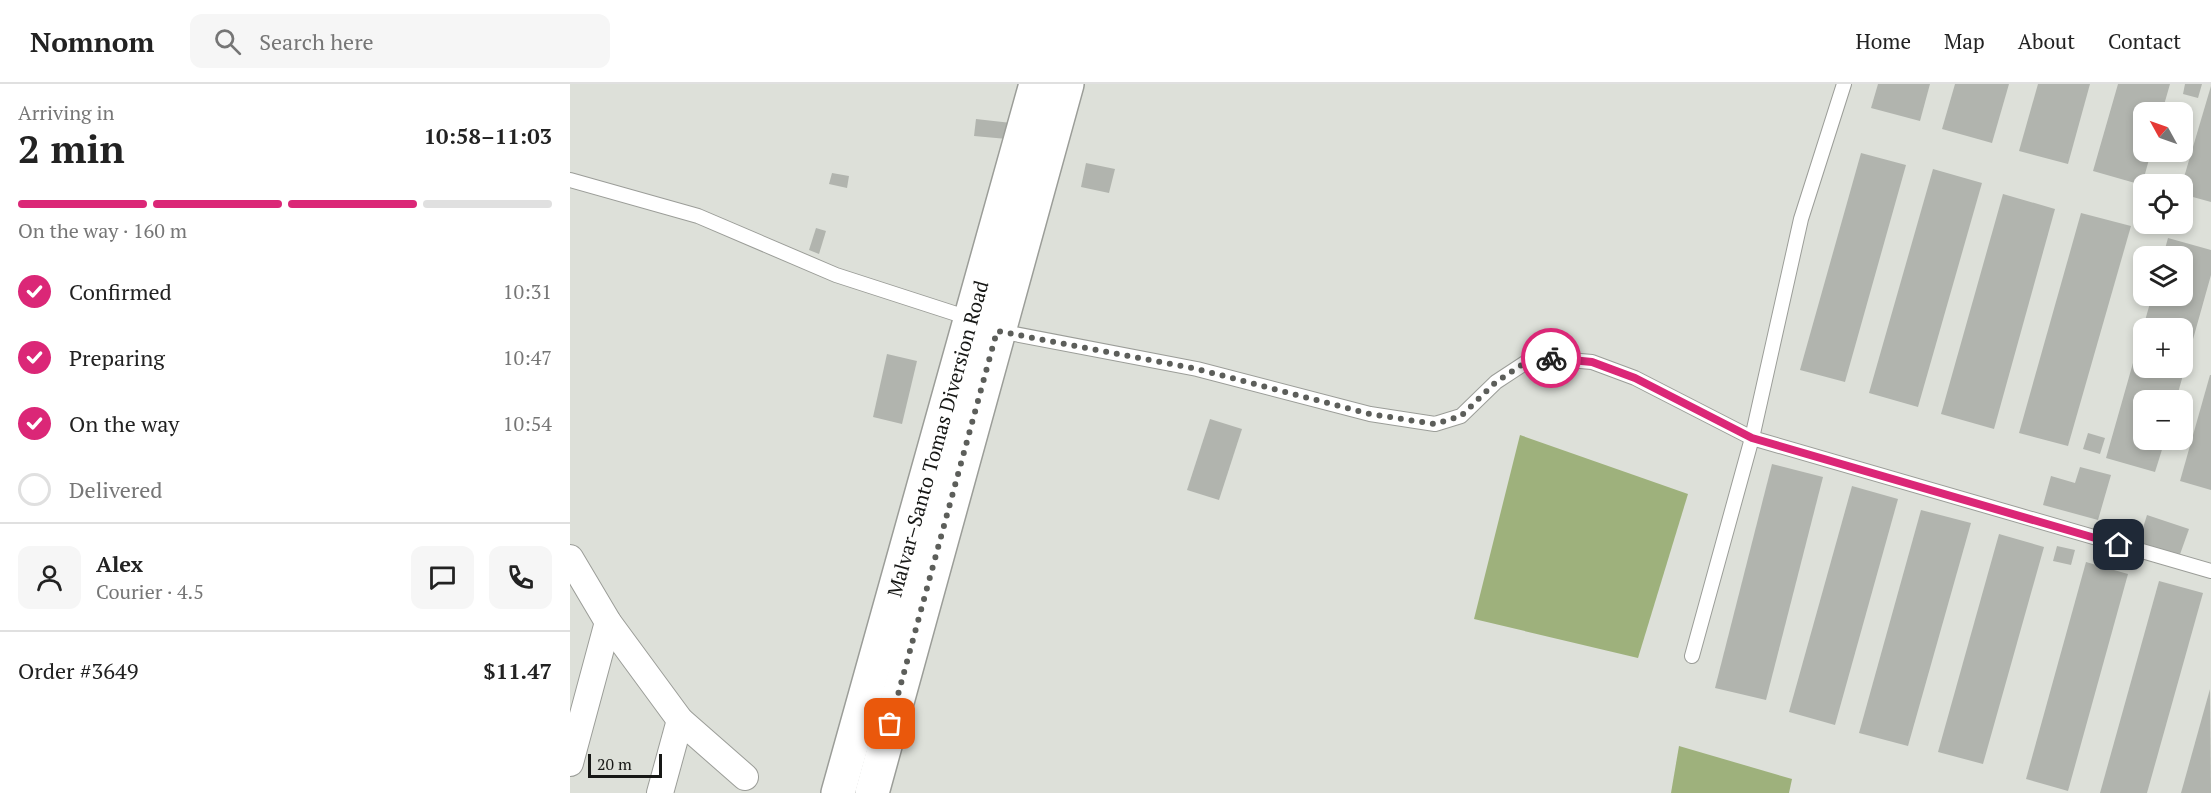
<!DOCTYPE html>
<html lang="en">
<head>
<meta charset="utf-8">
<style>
	body { margin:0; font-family:"PT Serif",serif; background:#f6f6f6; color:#222; height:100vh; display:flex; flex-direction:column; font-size:22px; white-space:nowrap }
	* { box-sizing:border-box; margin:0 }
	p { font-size:20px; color:#767676 }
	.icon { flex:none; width:33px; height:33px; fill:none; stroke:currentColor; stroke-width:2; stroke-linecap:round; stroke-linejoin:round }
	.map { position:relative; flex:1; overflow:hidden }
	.side { display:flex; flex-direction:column; background:#fff; width:570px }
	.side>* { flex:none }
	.needle { width:39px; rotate:310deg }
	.tools { position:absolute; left:1563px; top:18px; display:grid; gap:12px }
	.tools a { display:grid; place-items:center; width:60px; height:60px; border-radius:12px; background:#fff; box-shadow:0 3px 9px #0003; font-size:30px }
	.scale { position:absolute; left:18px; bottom:15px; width:74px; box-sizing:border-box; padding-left:6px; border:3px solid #171816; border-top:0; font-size:16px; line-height:21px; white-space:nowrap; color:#171816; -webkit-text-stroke:4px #dde0d9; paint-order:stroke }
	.pin { position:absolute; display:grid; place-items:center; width:51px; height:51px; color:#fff; margin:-26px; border-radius:12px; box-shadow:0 3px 9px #0006 }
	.courier { position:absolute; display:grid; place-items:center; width:60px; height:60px; margin:-30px; border:4px solid #db2777; border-radius:50%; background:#fff; color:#222; box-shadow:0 2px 8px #0007 }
	.headline em { font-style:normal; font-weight:700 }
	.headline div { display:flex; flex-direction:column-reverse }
	.headline { display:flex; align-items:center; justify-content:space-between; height:102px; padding:0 18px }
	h1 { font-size:39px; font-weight:700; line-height:45px }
	.bar { display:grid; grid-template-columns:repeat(4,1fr); gap:9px 6px; align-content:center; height:72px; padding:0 18px }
	.bar i { height:8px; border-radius:4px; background:#e0e0e0 }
	.bar .selected { background:#db2777 }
	.bar p { grid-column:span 4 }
	.line { display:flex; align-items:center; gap:15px; padding:0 18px; border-top:2px solid #e0e0e0 }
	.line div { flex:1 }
	.round { display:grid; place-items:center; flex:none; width:63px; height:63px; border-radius:12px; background:#f6f6f6 }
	ol { padding:0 18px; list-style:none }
	li { display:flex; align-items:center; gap:18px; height:66px }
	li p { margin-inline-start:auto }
	li .icon { padding:6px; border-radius:50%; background:#db2777; color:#fff; stroke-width:4 }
	li:last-child { color:#767676 }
	li i { width:33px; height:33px; border:3px solid #e0e0e0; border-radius:50% }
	header { display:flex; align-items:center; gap:36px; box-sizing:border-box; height:84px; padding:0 30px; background:#fff; border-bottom:2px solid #e0e0e0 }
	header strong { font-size:28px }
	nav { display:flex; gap:33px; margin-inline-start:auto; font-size:21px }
	.search { width:420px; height:54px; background:#f6f6f6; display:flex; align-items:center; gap:15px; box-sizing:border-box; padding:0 21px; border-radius:12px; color:#767676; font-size:22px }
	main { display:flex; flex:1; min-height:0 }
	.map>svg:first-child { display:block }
	.water { fill:#9eb17c }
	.building { fill:#b1b4ae; fill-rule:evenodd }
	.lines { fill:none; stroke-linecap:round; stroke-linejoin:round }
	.service-casing { stroke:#9b9d98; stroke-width:16 }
	.minor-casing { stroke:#9b9d98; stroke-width:28 }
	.tertiary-casing { stroke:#9b9d98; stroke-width:36 }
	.service { stroke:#fff; stroke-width:14 }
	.minor { stroke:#fff; stroke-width:26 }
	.tertiary { stroke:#fff; stroke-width:33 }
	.done { stroke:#5c5e5a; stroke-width:6; stroke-dasharray:0 10.8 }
	.route { stroke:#db2777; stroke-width:8 }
	.labels { text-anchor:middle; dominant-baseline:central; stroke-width:4.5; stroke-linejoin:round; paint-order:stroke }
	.street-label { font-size:20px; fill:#171816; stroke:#dde0d9 }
</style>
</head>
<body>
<header>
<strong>Nomnom</strong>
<div class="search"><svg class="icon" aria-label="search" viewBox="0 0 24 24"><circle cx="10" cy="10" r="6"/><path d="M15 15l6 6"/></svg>Search here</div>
<nav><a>Home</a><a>Map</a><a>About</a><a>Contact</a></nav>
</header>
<main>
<section class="side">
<div class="headline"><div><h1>2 min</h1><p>Arriving in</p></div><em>10:58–11:03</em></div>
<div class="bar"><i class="selected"></i><i class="selected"></i><i class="selected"></i><i></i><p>On the way · 160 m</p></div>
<ol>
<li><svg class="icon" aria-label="check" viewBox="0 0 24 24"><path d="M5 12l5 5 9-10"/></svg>Confirmed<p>10:31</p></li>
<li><svg class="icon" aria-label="check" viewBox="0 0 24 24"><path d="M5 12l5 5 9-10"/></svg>Preparing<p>10:47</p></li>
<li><svg class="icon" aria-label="check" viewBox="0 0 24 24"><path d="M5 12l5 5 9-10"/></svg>On the way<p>10:54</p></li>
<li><i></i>Delivered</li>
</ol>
<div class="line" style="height:108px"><a class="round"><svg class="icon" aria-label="person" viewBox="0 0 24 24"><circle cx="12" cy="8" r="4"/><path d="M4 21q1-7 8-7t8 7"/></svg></a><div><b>Alex</b><p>Courier · 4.5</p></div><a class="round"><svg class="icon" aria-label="chat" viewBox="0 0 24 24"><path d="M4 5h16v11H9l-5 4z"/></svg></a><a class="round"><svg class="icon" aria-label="phone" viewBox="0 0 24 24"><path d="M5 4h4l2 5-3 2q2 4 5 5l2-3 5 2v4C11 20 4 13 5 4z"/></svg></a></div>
<div class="line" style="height:78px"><div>Order #3649</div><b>$11.47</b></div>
</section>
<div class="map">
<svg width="1641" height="709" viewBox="0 0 1641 709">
	<rect width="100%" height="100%" fill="#dde0d9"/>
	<g class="water">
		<polygon points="950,351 1118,410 1068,574 904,535"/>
		<polygon points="1109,662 1222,695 1219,709 1101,709"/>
	</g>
	<g class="building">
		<polygon points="1308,0 1360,0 1350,37 1301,24"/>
		<polygon points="1385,0 1439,0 1422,59 1372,45"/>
		<polygon points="1468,0 1520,0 1498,80 1449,67"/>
		<polygon points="1548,0 1600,0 1592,28 1574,28 1574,68 1581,68 1572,101 1523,87"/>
		<polygon points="1615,0 1632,0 1628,14 1613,10"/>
		<polygon points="1641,2 1641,118 1612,110 1612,100"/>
		<polygon points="406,35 450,40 448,56 404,52"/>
		<polygon points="1291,69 1336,81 1275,298 1230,286"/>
		<polygon points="516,79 545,85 539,109 511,103"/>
		<polygon points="1363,85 1412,99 1348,323 1299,309"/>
		<polygon points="262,89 279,92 277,104 259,100"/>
		<polygon points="1433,110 1485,125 1424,345 1371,330"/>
		<polygon points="1511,129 1561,142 1498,362 1449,349"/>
		<polygon points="246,144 256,147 249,170 239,166"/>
		<path d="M 1598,154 L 1641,166 L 1641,191 L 1606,316 L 1574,316 L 1574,356 L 1595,356 L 1585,388 L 1536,374 L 1582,212 L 1612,212 L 1612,172 L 1593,172 ZM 1574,244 L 1612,244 L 1612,284 L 1574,284 Z"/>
		<polygon points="317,270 347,277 332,340 303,333"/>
		<polygon points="1640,291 1641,291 1641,406 1610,397"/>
		<polygon points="640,335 672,345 649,416 617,406"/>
		<polygon points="1518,349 1535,354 1530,370 1513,365"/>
		<polygon points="1202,380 1253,393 1196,616 1145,604"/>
		<polygon points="1510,383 1541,391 1528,436 1473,421 1481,392 1505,399"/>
		<polygon points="1282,402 1328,415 1265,641 1219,628"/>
		<polygon points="1351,426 1401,439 1338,662 1289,649"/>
		<polygon points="1577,431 1619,445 1608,476 1567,463"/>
		<polygon points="1429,450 1474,463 1413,680 1368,668"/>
		<polygon points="1487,462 1505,466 1501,481 1483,477"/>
		<polygon points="1516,478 1558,490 1498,707 1456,695"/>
		<polygon points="1589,497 1633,509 1577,709 1530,709"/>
		<polygon points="1640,605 1641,709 1611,709"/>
	</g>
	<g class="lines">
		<defs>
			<g id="service">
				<polyline points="0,96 128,132 266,191 402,235"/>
				<polyline points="429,247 627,285 800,330 865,340 891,332 926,298 964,273 1022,278 1065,294 1182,354 1641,487"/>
				<polyline points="1122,572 1182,354 1231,135 1274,0"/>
			</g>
			<g id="minor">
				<polyline points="0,474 38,538 110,636 175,693"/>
				<polyline points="0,679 38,538"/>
				<polyline points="90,709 110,636"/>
			</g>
			<g id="tertiary">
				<path id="s1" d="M 268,709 L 466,0"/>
				<polyline points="302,709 497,0"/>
			</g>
		</defs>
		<use href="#service" class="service-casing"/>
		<use href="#minor" class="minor-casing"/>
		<use href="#tertiary" class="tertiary-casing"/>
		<use href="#service" class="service"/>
		<use href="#minor" class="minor"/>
		<use href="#tertiary" class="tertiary"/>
	</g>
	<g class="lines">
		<polyline class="done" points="320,640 427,247 627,285 800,330 865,340 891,332 926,298 964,273 981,274"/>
		<polyline class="route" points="981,274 1022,278 1065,294 1182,354 1549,461"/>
	</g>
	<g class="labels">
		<g class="street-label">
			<text stroke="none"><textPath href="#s1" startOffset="368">Malvar–Santo Tomas Diversion Road</textPath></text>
		</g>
	</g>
</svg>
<div class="tools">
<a><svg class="needle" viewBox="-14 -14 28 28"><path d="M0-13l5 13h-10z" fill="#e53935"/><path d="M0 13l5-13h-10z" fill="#767676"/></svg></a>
<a><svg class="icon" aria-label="locate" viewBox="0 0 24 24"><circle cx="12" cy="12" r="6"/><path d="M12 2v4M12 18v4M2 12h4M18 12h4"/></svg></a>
<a><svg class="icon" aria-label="layers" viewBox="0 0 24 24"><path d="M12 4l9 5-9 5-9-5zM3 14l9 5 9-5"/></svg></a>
<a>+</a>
<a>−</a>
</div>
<div class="scale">20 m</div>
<div class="pin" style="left:320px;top:640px;background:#ea580c"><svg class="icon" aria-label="bag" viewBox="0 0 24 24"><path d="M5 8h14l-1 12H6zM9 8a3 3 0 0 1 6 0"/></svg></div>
<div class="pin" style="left:1549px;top:461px;background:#1f2937"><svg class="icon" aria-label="home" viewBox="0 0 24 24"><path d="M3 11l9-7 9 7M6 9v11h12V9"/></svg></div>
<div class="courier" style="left:981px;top:274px"><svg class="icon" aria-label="bike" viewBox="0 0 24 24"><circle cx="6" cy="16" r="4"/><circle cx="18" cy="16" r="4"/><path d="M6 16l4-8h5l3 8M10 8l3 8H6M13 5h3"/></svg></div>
</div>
</main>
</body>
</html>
